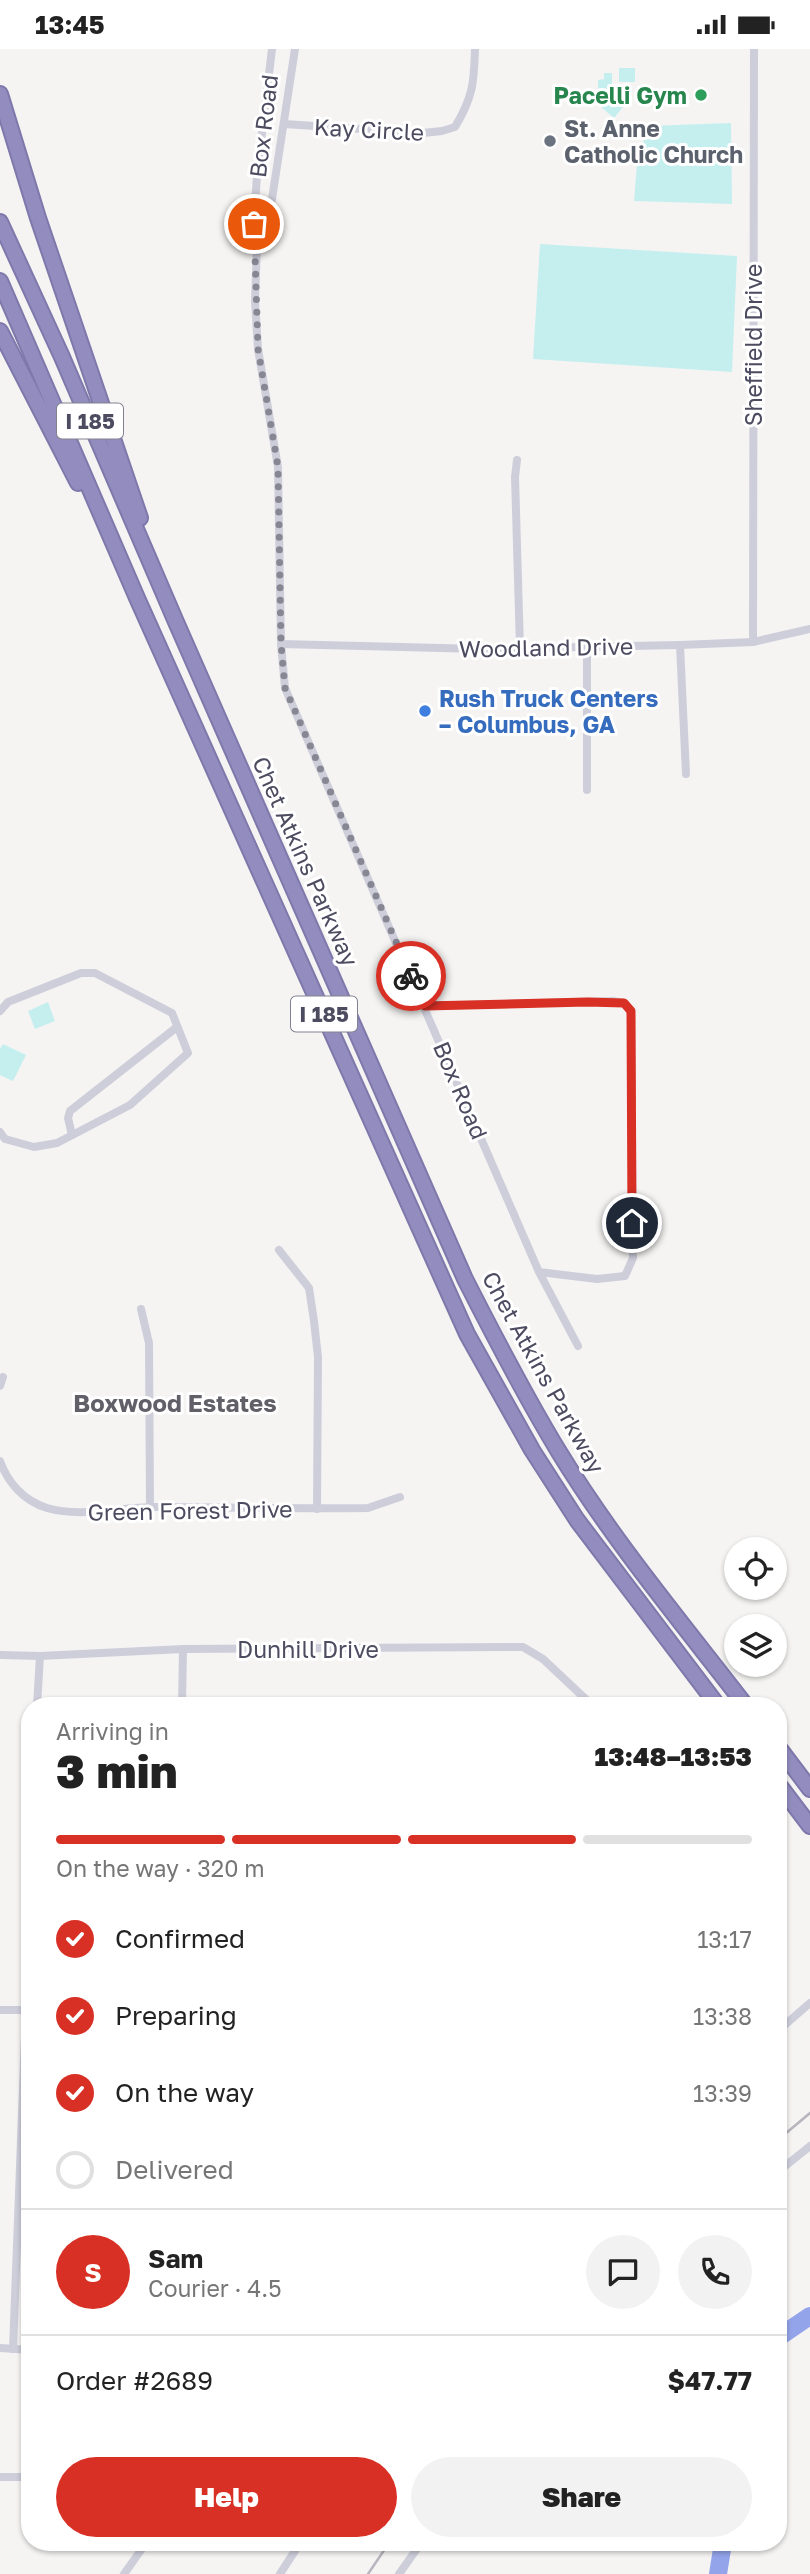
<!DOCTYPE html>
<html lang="en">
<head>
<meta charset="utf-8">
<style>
	body { margin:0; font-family:"Golos Text",sans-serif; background:#f2f2f2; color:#222; height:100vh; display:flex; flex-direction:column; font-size:26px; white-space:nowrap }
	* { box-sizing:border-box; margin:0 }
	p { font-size:23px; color:#767676 }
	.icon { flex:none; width:38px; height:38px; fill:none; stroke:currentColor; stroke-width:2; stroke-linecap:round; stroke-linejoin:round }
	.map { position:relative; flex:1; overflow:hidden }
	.panel { position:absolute; left:21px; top:1648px; width:766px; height:854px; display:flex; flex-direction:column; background:#fff; border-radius:28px; box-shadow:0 2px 5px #0004 }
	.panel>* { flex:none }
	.buttons { position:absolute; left:724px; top:1488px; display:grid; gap:14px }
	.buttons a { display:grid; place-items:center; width:63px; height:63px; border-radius:50%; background:#fff; box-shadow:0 2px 5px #0004; font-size:35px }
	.pin { position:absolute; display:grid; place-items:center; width:60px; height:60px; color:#fff; margin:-30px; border:4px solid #fff; border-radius:50%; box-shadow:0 2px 7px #0007 }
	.courier { position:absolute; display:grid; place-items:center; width:70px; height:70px; margin:-35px; border:5px solid #d93025; border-radius:50%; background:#fff; color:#222; box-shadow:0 2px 9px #0007 }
	.head em { font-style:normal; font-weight:800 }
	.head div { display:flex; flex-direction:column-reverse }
	.head { display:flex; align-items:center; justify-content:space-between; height:119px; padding:0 35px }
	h1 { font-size:46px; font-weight:800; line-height:52px }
	.bar { display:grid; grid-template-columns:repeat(4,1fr); gap:10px 7px; align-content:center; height:84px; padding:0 35px }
	.bar i { height:9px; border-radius:5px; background:#e0e0e0 }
	.bar .current { background:#d93025 }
	.bar p { grid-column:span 4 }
	.line { display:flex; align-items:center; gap:18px; padding:0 35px; border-top:2px solid #e0e0e0 }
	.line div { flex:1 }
	.round { display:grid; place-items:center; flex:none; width:74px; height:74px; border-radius:37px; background:#f2f2f2 }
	ol { padding:0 35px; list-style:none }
	li { display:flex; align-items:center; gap:21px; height:77px }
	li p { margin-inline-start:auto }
	li .icon { padding:7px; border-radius:50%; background:#d93025; color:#fff; stroke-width:4 }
	li:last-child { color:#767676 }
	li i { width:38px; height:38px; border:4px solid #e0e0e0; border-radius:50% }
	.button { display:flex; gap:14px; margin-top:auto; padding:14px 35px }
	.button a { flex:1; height:80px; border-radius:42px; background:#d93025; color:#fff; font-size:28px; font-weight:800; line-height:80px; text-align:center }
	.button a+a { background:#f2f2f2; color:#222 }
	.status { display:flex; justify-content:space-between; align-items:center; height:49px; padding:0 35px; background:#fff; direction:ltr }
	.status svg { height:19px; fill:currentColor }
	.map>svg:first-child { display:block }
	.green { fill:#c5efef }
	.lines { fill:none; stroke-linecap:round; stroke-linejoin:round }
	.river { stroke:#94a4ea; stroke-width:18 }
	.highway-casing { stroke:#7e78ab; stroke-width:18 }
	.street { stroke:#cecedb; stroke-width:8 }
	.highway { stroke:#938dbf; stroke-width:14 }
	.rail { stroke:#b7b5bd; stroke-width:2.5 }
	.done { stroke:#878693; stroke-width:7; stroke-dasharray:0 12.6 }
	.route { stroke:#d93025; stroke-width:9 }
	.leisure-dot { fill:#2e9e5b; stroke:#fff; stroke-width:2.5 }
	.worship-dot { fill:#6b7280; stroke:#fff; stroke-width:2.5 }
	.shop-dot { fill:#3f7fe0; stroke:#fff; stroke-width:2.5 }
	.labels { text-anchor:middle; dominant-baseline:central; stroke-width:6; stroke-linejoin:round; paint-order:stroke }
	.shield { fill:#fff; stroke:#828190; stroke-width:2 }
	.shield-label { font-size:21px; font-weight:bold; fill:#4c4b60 }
	.leisure-label { font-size:23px; font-weight:bold; fill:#27864d; stroke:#fff; text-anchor:end }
	.street-label { font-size:23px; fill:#4c4b60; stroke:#fff }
	.worship-label { font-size:23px; font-weight:bold; fill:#5b616d; stroke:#fff; text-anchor:start }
	.shop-label { font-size:23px; font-weight:bold; fill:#366cbe; stroke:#fff; text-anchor:start }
	.neighbourhood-label { font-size:24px; font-weight:bold; fill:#615f68; stroke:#fff }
</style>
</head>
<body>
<div class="status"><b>13:45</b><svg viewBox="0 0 49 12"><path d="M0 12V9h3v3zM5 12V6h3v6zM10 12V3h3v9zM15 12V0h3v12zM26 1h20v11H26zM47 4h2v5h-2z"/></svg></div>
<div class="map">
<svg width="810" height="2525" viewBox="0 0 810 2525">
	<rect width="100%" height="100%" fill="#f5f4f3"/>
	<g class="green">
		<rect x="619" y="19" width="16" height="14"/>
		<polygon points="604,24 612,24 612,40 598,40 598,31 604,30"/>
		<polygon points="604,42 623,58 614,69 595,53"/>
		<polygon points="731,74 732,155 634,152 637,114 648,77"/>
		<polygon points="540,195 737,207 732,323 533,310"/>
		<polygon points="48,953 55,972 35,980 28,962"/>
		<polygon points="3,995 26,1006 13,1032 0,1026 0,1000"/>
	</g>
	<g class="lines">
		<g class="river">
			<polyline points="779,2288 810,2267"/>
			<polyline points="718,2525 723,2494"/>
		</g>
		<defs>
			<g id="highway">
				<polyline points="0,45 38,169 140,469"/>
				<path d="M 0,173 L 62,308 L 176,573 L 465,1230 C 495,1289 525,1347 559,1403 C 614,1493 682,1574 746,1657"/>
				<polyline points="0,232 137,549 467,1285 532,1401 577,1471 718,1657"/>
				<polyline points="0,282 78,434"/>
				<polyline points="779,1699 810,1740"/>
				<polyline points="779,1736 810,1777"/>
			</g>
		</defs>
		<use href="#highway" class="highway-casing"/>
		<g class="street">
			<polyline points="272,0 257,125 254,175 257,196 255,252 258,300 278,418 281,595 285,639 539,1223 597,1230 625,1227 633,1209 631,962 624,954 613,952 425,957"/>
			<path d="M 284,75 L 423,84 L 442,82 L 455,78 C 473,48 474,34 475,0"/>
			<polyline points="257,196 266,176 272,150 295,0"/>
			<polyline points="517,411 515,428 520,599"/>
			<polyline points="753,593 754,0"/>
			<polyline points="281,595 481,600 680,596 753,593 810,580"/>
			<polyline points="680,596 686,725"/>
			<polyline points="587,598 587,741"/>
			<polyline points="0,962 8,953 81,924 95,924 172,964 188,1004 130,1056 57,1094 34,1098 5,1090 0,1083"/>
			<polyline points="72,1086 68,1069 70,1062 177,978"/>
			<polyline points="279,1201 309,1239 314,1272 318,1308 317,1460"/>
			<polyline points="539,1223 578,1297"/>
			<polyline points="141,1260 149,1294 150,1458"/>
			<polyline points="0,1337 3,1328"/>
			<path d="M 0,1412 C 8,1434 24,1452 47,1459 C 82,1469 118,1458 154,1458 C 225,1458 296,1460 368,1459 L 400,1448"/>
			<polyline points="0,1606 40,1607 183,1600 523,1598 543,1610 593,1657"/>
			<polyline points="37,1657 40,1607"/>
			<polyline points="182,1657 183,1600"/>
			<polyline points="0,1961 26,1961"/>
			<polyline points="779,1981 810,1954"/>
			<polyline points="779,2122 810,2097"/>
			<polyline points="0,2299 30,2301"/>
			<polyline points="13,2300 26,1961 27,1843 30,1788"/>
			<polyline points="0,2428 30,2428"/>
			<polyline points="124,2525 146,2494"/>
			<polyline points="280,2525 300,2494"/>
			<polyline points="399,2525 421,2494"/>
		</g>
		<use href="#highway" class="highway"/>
		<g class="rail">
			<polyline points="779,2090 810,2064"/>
			<polyline points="368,2525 389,2494"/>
		</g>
	</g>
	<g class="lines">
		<polyline class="done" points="254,175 258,300 278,418 281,595 285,639 411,927"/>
		<polyline class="route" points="411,927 425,957 587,953 624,954 631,962 632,1174"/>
	</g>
	<circle class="leisure-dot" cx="701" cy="46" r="7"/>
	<circle class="worship-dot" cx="550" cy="92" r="7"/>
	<circle class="shop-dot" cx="425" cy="662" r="7"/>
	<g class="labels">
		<g class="shield">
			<rect x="57" y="354.5" width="66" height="35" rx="5"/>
			<rect x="291" y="947.5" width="66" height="35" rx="5"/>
		</g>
		<g class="shield-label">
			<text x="90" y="372">I 185</text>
			<text x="324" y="965">I 185</text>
		</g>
		<g class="leisure-label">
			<text x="687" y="46">Pacelli Gym</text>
		</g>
		<g class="street-label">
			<text transform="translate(263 77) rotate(-83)">Box Road</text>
			<text transform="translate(369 80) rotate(3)">Kay Circle</text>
			<text transform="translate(753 296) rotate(-90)">Sheffield Drive</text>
			<text transform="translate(546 598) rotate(-1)">Woodland Drive</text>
			<text transform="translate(306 812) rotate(66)">Chet Atkins Parkway</text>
			<text transform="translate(461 1041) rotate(67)">Box Road</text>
			<text transform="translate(544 1323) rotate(61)">Chet Atkins Parkway</text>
			<text transform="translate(190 1461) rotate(-1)">Green Forest Drive</text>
			<text x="308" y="1600">Dunhill Drive</text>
		</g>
		<g class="worship-label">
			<text x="564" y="79">St. Anne<tspan x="564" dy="26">Catholic Church</tspan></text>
		</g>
		<g class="shop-label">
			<text x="439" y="649">Rush Truck Centers<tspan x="439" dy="26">– Columbus, GA</tspan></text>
		</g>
		<g class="neighbourhood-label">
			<text x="175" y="1353">Boxwood Estates</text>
		</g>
	</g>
</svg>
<div class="buttons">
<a><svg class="icon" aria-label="locate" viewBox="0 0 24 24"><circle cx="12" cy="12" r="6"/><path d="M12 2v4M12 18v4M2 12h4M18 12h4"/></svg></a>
<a><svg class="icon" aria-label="layers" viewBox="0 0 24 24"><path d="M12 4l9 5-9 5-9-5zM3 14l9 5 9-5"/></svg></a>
</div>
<div class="pin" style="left:254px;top:175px;background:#ea580c"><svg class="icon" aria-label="bag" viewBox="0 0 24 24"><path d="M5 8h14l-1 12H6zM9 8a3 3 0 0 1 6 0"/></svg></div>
<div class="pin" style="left:632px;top:1174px;background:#1f2937"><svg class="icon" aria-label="home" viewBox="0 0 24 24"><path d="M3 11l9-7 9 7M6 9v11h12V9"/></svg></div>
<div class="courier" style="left:411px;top:927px"><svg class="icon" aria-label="bike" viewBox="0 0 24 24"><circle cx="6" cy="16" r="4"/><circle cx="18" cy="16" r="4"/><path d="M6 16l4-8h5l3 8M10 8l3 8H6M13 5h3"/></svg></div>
<section class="panel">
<div class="head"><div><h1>3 min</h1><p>Arriving in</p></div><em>13:48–13:53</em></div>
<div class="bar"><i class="current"></i><i class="current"></i><i class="current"></i><i></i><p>On the way · 320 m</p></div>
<ol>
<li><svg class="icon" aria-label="check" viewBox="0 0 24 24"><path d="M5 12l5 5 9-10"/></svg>Confirmed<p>13:17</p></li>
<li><svg class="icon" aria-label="check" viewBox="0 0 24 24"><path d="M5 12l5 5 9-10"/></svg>Preparing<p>13:38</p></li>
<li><svg class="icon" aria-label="check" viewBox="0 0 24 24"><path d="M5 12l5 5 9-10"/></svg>On the way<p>13:39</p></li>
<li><i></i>Delivered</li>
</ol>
<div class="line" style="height:126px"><b class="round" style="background:#d93025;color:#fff">S</b><div><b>Sam</b><p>Courier · 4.5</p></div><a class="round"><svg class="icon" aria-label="chat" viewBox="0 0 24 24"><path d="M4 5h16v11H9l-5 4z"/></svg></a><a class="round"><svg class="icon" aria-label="phone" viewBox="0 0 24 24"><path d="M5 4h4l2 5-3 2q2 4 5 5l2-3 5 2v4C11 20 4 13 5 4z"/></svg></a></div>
<div class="line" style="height:91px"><div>Order #2689</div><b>$47.77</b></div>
<div class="button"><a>Help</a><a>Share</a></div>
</section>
</div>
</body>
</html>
